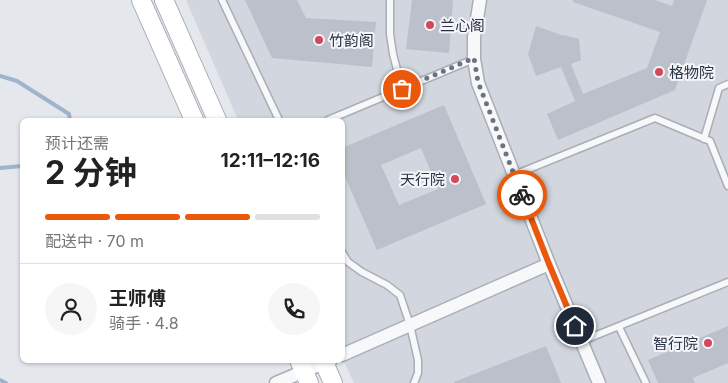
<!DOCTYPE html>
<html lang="zh">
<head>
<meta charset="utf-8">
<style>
	body { margin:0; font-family:Inter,"Noto Sans SC",sans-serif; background:#f6f6f6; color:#222; height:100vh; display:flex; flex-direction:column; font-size:19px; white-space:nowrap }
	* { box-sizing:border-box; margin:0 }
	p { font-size:16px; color:#767676 }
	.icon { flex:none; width:28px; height:28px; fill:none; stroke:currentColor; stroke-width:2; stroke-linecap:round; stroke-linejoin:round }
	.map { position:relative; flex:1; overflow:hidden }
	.details { position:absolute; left:20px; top:118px; width:325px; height:245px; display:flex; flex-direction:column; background:#fff; border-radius:8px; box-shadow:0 1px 4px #0004 }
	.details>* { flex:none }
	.pin { position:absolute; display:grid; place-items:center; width:42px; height:42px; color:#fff; margin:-21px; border:2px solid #fff; border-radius:50%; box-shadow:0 1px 5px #0007 }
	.courier { position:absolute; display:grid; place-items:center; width:50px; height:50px; margin:-25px; border:4px solid #ea580c; border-radius:50%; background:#fff; color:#222; box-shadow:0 1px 6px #0007 }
	.overview em { font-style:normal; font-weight:700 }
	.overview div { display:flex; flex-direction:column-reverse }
	.overview { display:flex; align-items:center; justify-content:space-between; height:85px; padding:0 25px }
	h1 { font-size:32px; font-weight:700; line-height:38px }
	.bar { display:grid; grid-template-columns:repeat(4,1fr); gap:8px 5px; align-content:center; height:60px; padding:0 25px }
	.bar i { height:6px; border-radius:4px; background:#e0e0e0 }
	.bar .on { background:#ea580c }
	.bar p { grid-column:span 4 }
	.line { display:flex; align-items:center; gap:12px; padding:0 25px; border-top:1px solid #e0e0e0 }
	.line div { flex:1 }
	.round { display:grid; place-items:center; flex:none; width:52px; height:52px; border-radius:26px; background:#f6f6f6 }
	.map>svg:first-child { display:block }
	.built { fill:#d2d6de }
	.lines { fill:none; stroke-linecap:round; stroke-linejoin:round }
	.stream { stroke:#9fb4cc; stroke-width:4 }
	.building { fill:#bbc0ca; fill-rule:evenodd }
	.lane-casing { stroke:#a9aeb7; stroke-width:9 }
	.street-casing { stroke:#a9aeb7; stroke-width:15 }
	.secondary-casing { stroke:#a9aeb7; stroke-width:20 }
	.lane { stroke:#f7f8fa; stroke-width:6 }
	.street { stroke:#f7f8fa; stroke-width:12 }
	.secondary { stroke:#fff; stroke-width:18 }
	.done { stroke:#6c737f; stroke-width:5; stroke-dasharray:0 9 }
	.route { stroke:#ea580c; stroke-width:6 }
	.poi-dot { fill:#d1495b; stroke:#f4f6f9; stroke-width:2 }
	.labels { text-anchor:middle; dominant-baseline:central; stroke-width:4; stroke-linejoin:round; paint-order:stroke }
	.poi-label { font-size:15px; fill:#2b3445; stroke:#f4f6f9; text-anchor:start }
</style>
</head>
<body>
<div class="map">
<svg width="728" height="383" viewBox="0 0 728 383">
	<rect width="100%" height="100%" fill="#e4e7ec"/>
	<polygon class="built" points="186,0 728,0 728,383 354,383 342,357 342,120 238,120"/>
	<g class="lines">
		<g class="stream">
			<polyline points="0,76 17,81 69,114 70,120"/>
			<polyline points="0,168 22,166"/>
			<polyline points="0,380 6,383"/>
		</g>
	</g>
	<g class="building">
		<polygon points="245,0 297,0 306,18 376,22 372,67 272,58"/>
		<polygon points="412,0 453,0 449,53 406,49"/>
		<polygon points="573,0 655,0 672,6 674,0 707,0 675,90 558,140 547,114 575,101 561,67 536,76 528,54 536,26 564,36 564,35 579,39 581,60 571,64 583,94 647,68 660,32 573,2"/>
		<path d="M 444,105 L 486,204 L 377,250 L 342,170 L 342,148 ZM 421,148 L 438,189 L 399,205 L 381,165 Z"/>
		<polygon points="728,326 728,363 693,378 695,383 658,383 648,360"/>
		<polygon points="546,346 561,383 454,383 454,382"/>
	</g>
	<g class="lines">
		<defs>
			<g id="lane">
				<polyline points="222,0 279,120"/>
				<polyline points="390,0 390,34 393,54 402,89"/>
				<polyline points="328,120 474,59"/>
				<polyline points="704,139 719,88 728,84"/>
				<polyline points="514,175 655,118 710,141 728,186"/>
				<polyline points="342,252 348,262 362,272 387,285 400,295 410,325 418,360 418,373 414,383"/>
				<polyline points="619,327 646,383"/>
				<polyline points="582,341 728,282"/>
			</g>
			<g id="street">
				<polyline points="480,0 474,37 474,59 478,83 549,264 599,383"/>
				<polyline points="342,355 549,264"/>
				<polyline points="276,383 331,360"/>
			</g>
			<g id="secondary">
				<polyline points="141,0 194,120"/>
				<polyline points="164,0 217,120"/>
				<polyline points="299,360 309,383"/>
				<polyline points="323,360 333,383"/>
			</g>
		</defs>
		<use href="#lane" class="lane-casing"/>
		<use href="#street" class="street-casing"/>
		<use href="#secondary" class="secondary-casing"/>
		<use href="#lane" class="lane"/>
		<use href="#street" class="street"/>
		<use href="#secondary" class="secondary"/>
	</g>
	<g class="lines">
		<polyline class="done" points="402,89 474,58 478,82 522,195"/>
		<polyline class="route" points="522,195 549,264 575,326"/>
	</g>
	<g class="poi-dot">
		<circle cx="430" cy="25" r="5"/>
		<circle cx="319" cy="40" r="5"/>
		<circle cx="659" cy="72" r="5"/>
		<circle cx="455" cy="179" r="5"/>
		<circle cx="708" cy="343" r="5"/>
	</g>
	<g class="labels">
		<g class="poi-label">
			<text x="440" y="25">兰心阁</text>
			<text x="329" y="40">竹韵阁</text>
			<text x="669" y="72">格物院</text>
			<text x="445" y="179" text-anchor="end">天行院</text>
			<text x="698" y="343" text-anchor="end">智行院</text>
		</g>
	</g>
</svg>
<div class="pin" style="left:402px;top:89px;background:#ea580c"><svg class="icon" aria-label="bag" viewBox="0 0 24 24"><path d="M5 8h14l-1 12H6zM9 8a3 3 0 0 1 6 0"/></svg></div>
<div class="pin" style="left:575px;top:326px;background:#1f2937"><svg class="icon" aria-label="home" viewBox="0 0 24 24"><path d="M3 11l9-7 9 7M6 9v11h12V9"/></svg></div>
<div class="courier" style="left:522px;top:195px"><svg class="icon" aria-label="bike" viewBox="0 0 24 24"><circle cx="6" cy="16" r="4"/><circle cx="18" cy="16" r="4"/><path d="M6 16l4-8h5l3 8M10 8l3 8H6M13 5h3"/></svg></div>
<section class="details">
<div class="overview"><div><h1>2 分钟</h1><p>预计还需</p></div><em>12:11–12:16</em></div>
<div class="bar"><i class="on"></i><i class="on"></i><i class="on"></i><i></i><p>配送中 · 70 m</p></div>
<div class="line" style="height:90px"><a class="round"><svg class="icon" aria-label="person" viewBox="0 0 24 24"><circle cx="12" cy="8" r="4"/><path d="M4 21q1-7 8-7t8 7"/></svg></a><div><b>王师傅</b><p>骑手 · 4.8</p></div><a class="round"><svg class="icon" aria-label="phone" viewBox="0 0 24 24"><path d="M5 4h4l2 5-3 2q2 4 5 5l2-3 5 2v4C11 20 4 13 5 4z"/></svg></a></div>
</section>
</div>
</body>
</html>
